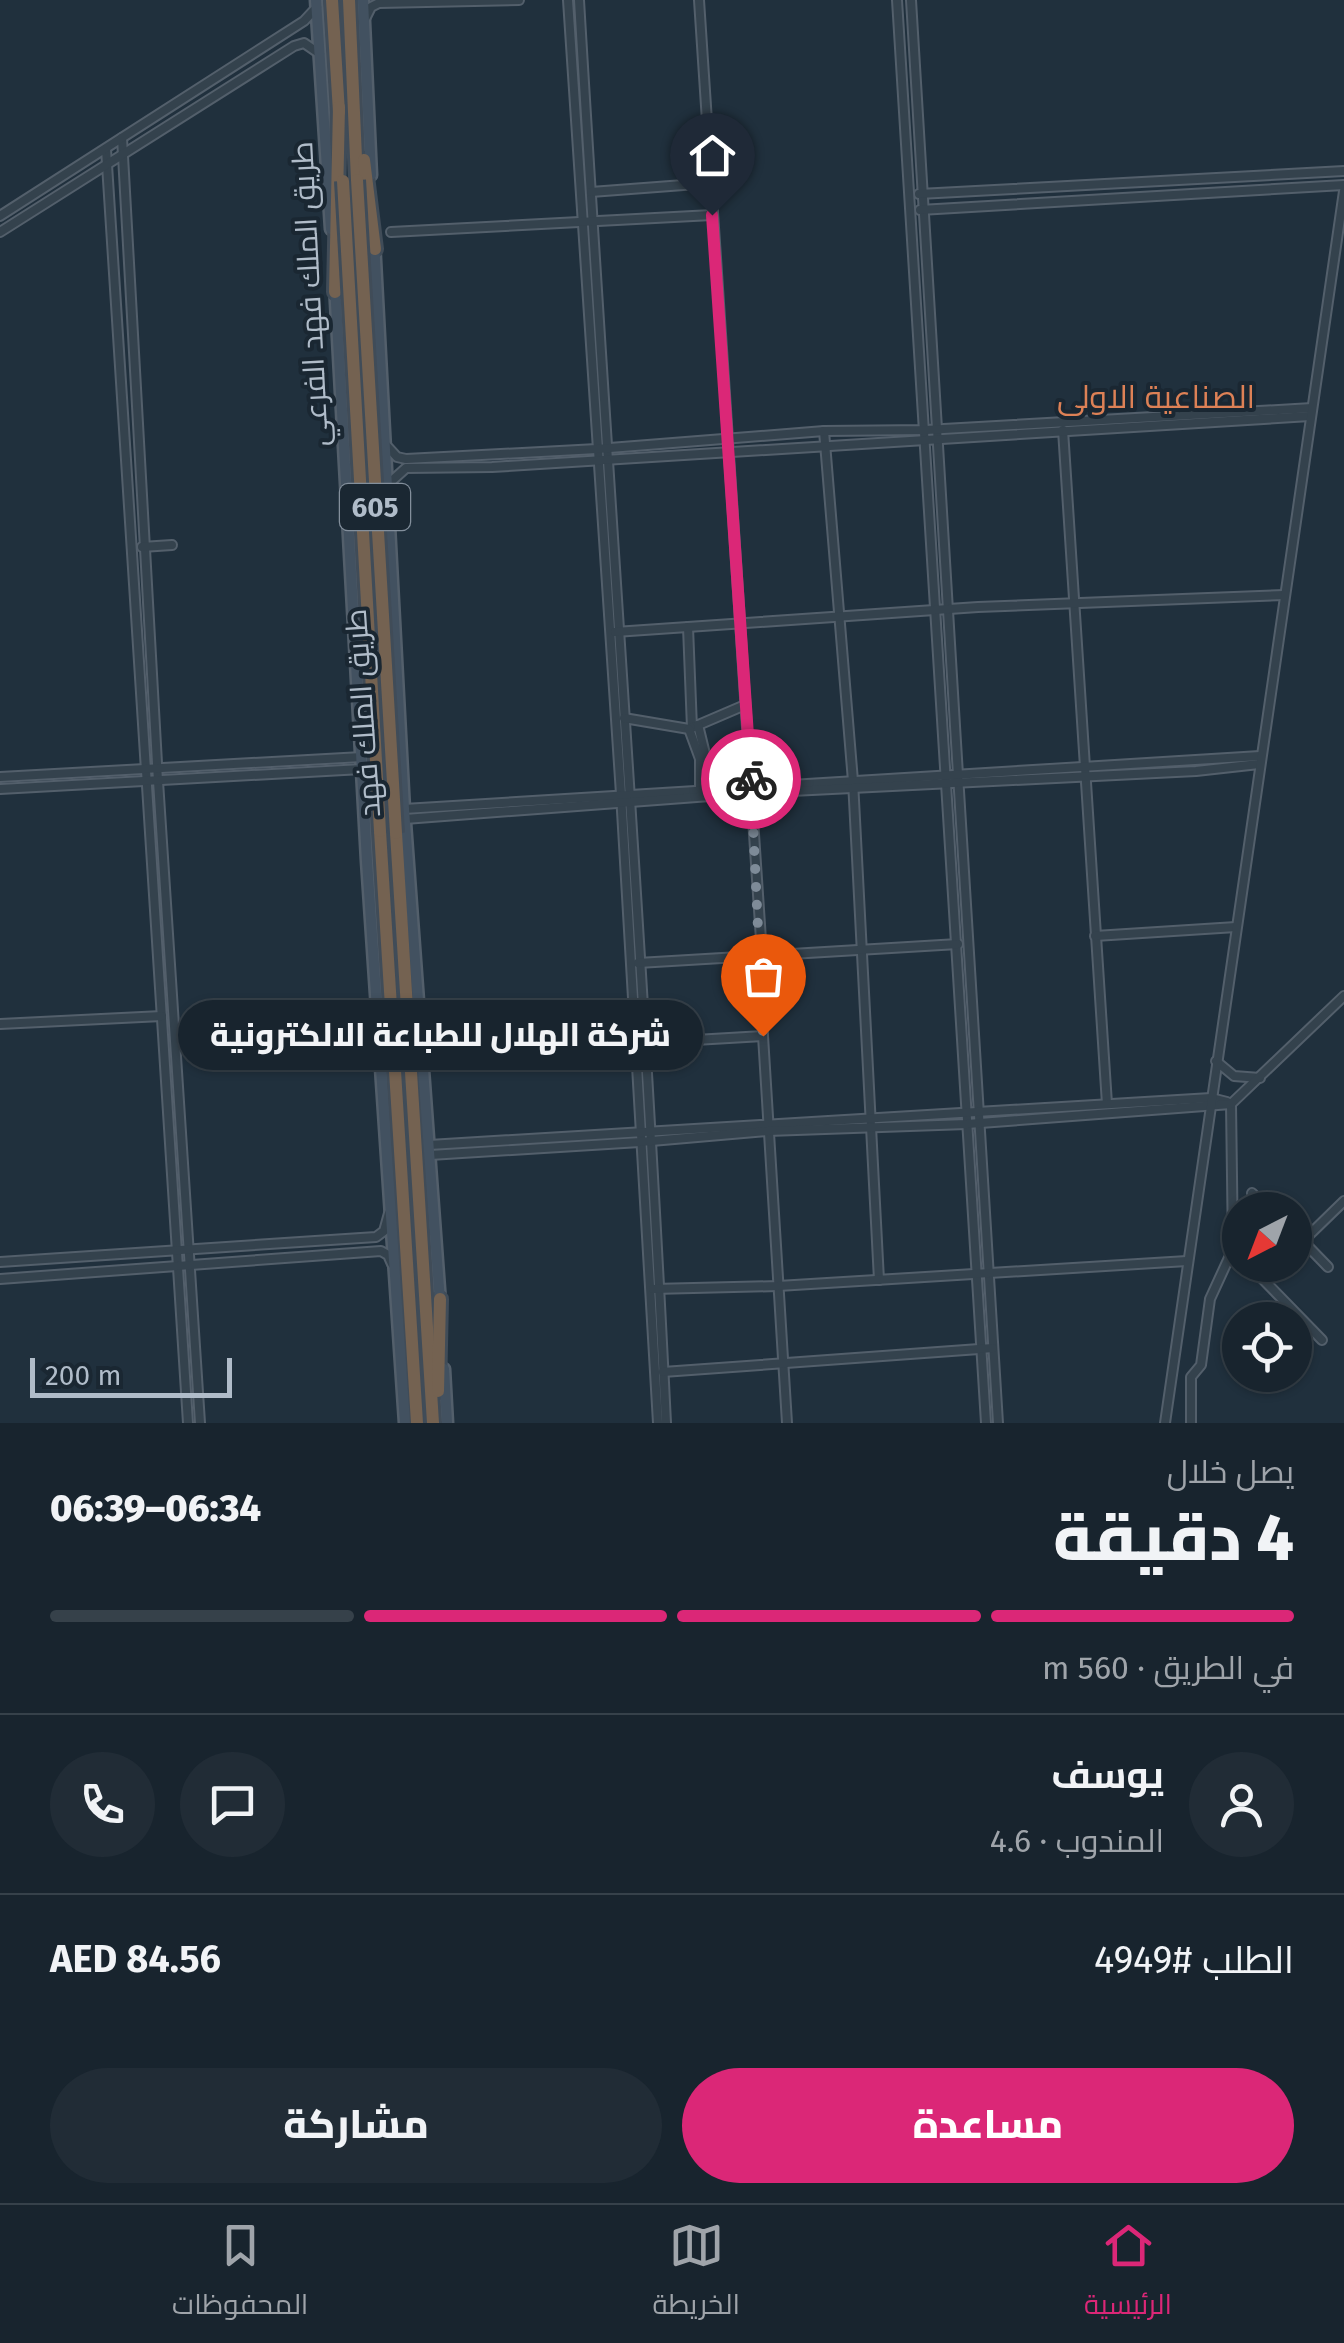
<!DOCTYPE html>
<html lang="ar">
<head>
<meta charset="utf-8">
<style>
	body { margin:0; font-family:"Fira Sans",Cairo,sans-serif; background:#212c36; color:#f1f3f6; direction:rtl; height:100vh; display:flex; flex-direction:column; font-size:38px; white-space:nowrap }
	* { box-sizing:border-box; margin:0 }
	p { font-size:32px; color:#9fa4aa }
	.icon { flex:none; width:55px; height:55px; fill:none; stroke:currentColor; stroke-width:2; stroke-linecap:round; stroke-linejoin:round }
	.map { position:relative; height:1423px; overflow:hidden; direction:ltr }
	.side { display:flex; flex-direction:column; background:#18242e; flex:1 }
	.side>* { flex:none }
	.needle { width:65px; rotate:222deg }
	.fabs { position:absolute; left:1222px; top:1192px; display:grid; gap:20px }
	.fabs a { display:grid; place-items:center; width:90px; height:90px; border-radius:50%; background:#18242e; box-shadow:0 2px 8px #0004,0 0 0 2px #36414a; font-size:50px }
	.scale { position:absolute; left:30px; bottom:25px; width:202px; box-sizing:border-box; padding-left:10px; border:5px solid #b0bcc9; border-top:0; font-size:28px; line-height:35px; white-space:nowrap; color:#b0bcc9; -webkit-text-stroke:8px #1a2732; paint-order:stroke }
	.pin { position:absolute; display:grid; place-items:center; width:85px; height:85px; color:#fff; margin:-102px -42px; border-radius:50% 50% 50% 0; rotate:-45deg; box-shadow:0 0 10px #0007 }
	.pin .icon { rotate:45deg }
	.courier { position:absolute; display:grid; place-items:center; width:100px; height:100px; margin:-50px; border:8px solid #db2777; border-radius:50%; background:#fff; color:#222; box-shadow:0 2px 12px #0007 }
	.bubble { position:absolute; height:70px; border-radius:35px; background:#18242e; box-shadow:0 2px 8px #0004,0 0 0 2px #36414a; font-size:32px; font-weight:800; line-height:70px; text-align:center; direction:rtl }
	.headline em { font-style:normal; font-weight:800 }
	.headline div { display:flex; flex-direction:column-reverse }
	.headline { display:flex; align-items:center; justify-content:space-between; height:170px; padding:0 50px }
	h1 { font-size:65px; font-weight:800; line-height:75px }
	.bar { display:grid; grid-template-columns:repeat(4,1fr); gap:15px 10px; align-content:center; height:120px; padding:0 50px }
	.bar i { height:12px; border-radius:8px; background:#36414a }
	.bar .on { background:#db2777 }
	.bar p { grid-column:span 4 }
	.line { display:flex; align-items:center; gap:25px; padding:0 50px; border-top:2px solid #36414a }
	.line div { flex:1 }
	.round { display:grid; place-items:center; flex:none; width:105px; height:105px; border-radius:52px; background:#212c36 }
	.cta { display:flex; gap:20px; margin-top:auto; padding:20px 50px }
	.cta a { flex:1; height:115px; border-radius:60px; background:#db2777; color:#fff; font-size:40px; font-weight:800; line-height:115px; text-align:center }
	.cta a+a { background:#212c36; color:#f1f3f6 }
	.tabs { display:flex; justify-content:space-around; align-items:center; height:140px; border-top:2px solid #36414a; background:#18242e; font-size:28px; color:#9fa4aa }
	.tabs a { display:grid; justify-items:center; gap:5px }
	.tabs .on { color:#db2777 }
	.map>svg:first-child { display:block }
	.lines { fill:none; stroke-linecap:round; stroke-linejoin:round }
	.minor-casing { stroke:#535f6b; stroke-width:12 }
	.secondary-casing { stroke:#535f6b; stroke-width:15 }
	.motorway-casing { stroke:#404c58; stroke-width:18 }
	.minor { stroke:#34424d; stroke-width:8 }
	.secondary { stroke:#425160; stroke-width:10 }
	.motorway { stroke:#746251; stroke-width:12 }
	.motorway-bridge-casing { stroke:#404c58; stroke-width:18; stroke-linecap:butt }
	.motorway-bridge { stroke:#746251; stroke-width:12 }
	.done { stroke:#7e8b98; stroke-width:10; stroke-dasharray:0 18 }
	.route { stroke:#db2777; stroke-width:12 }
	.labels { text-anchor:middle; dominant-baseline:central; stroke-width:8; stroke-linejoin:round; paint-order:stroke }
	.shield { fill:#1a2732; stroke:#838f9c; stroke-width:2.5 }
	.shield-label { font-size:28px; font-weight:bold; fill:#b0bcc9 }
	.street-label { font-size:30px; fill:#b0bcc9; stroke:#1a2732 }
	.neighbourhood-label { font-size:32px; fill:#dd8156; stroke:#1a2732 }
</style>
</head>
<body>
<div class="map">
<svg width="1344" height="1423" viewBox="0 0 1344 1423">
	<rect width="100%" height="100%" fill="#20303d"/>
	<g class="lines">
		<defs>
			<g id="minor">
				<polyline points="568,0 621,794 658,1423"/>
				<path d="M 579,0 C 607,475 643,948 666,1423"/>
				<polyline points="699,0 762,955 763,1036 787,1423"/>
				<polyline points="897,0 986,1423"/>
				<path d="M 911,0 C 940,474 968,949 998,1423"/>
				<polyline points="364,21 371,7 379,3 519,0"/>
				<polyline points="122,138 158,781 200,1423"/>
				<polyline points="106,149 188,1423"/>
				<polyline points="591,192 710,183"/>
				<polyline points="919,194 1344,171"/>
				<polyline points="920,210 1344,185"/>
				<polyline points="0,216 304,21 317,7"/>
				<polyline points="0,232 294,46 304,43 320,54"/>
				<polyline points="391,232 712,215"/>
				<polyline points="1063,430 1107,1104"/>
				<polyline points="824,431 853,781 879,1280"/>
				<polyline points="385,444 397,457 406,459 597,449 824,431 926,430 1312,408"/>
				<polyline points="386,486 406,468 492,467 1310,416"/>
				<polyline points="142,547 172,545"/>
				<polyline points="688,627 692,728"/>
				<polyline points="615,632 978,607 1284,595"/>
				<polyline points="624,718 689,729 745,705"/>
				<polyline points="698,725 707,762 708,788"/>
				<polyline points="689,729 700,759 700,788"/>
				<polyline points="0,777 362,757"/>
				<polyline points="0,789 362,769"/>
				<polyline points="404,809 1260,756"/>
				<polyline points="405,819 750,793 1196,771 1259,764"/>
				<polyline points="1095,936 1236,927"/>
				<polyline points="638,963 958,944"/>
				<polyline points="0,1024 162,1016"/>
				<polyline points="644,1043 763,1036"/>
				<polyline points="1216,1061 1234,1076 1260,1078"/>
				<polyline points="1231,1104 1233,1249 1240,1256"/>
				<polyline points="429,1145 1211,1098 1227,1102"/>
				<polyline points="430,1155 640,1142 768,1131 967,1124 1231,1104 1344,996"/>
				<polyline points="1252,1193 1270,1210"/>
				<polyline points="1295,1233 1328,1267"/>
				<polyline points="1303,1241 1344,1201"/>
				<polyline points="0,1262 376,1237 384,1231 389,1213"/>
				<polyline points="1249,1265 1322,1340"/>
				<polyline points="0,1279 381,1251 388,1255 392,1264"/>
				<polyline points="653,1289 778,1286 1187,1261"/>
				<polyline points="663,1372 993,1348"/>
				<polyline points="1165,1423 1344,191"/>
				<polyline points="1191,1423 1191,1377 1201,1365 1210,1299 1233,1249"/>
			</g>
			<g id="secondary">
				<polyline points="316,0 331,229"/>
				<polyline points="363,0 371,175"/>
				<polyline points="374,241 404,809 440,1302"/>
				<polyline points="335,285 367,861 405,1423"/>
				<polyline points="444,1369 447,1423"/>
			</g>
			<g id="motorway">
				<polyline points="332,0 339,112"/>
				<polyline points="349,0 357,180"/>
				<polyline points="364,160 375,249"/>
				<polyline points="335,292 339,107"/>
				<polyline points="380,831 417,1423"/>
				<polyline points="396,833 433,1423"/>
				<polyline points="438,1391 440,1299"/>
			</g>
		</defs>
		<use href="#minor" class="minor-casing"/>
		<use href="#secondary" class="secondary-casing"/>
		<use href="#motorway" class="motorway-casing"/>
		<use href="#minor" class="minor"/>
		<use href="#secondary" class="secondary"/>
		<use href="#motorway" class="motorway"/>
		<defs>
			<g id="motorway-bridge">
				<polyline points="357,180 396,833"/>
				<polyline points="343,181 380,831"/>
			</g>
		</defs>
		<use href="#motorway-bridge" class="motorway-bridge-casing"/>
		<use href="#motorway-bridge" class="motorway-bridge"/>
	</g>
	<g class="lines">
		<polyline class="done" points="751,779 763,1036"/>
		<polyline class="route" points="712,215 751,779"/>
	</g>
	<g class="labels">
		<rect class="shield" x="340" y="484" width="70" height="46" rx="8"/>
		<g class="shield-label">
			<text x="375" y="507">605</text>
		</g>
		<g class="street-label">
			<text transform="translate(310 294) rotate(-93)">طريق الملك فهد الفرعي</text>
			<text transform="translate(363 713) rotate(-94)">طريق الملك فهد</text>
		</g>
		<g class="neighbourhood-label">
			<text x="1156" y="397">الصناعية الاولى</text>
		</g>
	</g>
</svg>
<div class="fabs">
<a><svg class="needle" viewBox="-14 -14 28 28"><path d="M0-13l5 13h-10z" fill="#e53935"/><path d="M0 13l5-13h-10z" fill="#9fa4aa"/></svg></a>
<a><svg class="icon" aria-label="locate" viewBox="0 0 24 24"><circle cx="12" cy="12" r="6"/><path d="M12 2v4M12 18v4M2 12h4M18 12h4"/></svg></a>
</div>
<div class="scale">200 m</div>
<div class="pin" style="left:763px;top:1036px;background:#ea580c"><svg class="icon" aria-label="bag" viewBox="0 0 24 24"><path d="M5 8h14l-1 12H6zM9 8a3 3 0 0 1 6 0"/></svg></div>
<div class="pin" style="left:712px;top:215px;background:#1f2937"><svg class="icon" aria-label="home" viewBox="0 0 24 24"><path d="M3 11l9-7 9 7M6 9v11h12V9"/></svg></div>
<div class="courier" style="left:751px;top:779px"><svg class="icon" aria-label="bike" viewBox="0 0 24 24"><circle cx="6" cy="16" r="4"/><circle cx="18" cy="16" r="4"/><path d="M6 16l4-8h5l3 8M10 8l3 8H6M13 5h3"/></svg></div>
<div class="bubble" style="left:178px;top:1000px;width:525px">شركة الهلال للطباعة الالكترونية</div>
</div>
<section class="side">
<div class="headline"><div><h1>4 دقيقة</h1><p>يصل خلال</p></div><em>06:34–06:39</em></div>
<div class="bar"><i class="on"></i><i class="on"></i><i class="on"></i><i></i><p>في الطريق · 560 m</p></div>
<div class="line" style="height:180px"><a class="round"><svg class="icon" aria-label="person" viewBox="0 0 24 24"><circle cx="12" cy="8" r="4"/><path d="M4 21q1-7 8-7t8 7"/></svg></a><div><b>يوسف</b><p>المندوب · 4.6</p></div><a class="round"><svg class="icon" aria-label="chat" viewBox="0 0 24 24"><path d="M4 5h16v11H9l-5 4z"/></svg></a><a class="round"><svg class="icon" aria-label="phone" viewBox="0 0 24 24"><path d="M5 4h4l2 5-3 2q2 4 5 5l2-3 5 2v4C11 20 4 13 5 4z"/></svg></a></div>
<div class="line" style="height:130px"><div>الطلب #4949</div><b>AED 84.56</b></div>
<div class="cta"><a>مساعدة</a><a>مشاركة</a></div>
</section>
<nav class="tabs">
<a class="on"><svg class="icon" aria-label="home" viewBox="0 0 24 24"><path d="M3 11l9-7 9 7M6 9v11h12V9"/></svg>الرئيسية</a>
<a><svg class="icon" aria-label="map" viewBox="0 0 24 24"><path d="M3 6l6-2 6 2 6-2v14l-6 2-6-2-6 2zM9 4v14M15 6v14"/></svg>الخريطة</a>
<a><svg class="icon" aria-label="saved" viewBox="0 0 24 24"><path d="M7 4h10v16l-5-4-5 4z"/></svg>المحفوظات</a>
</nav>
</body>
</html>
